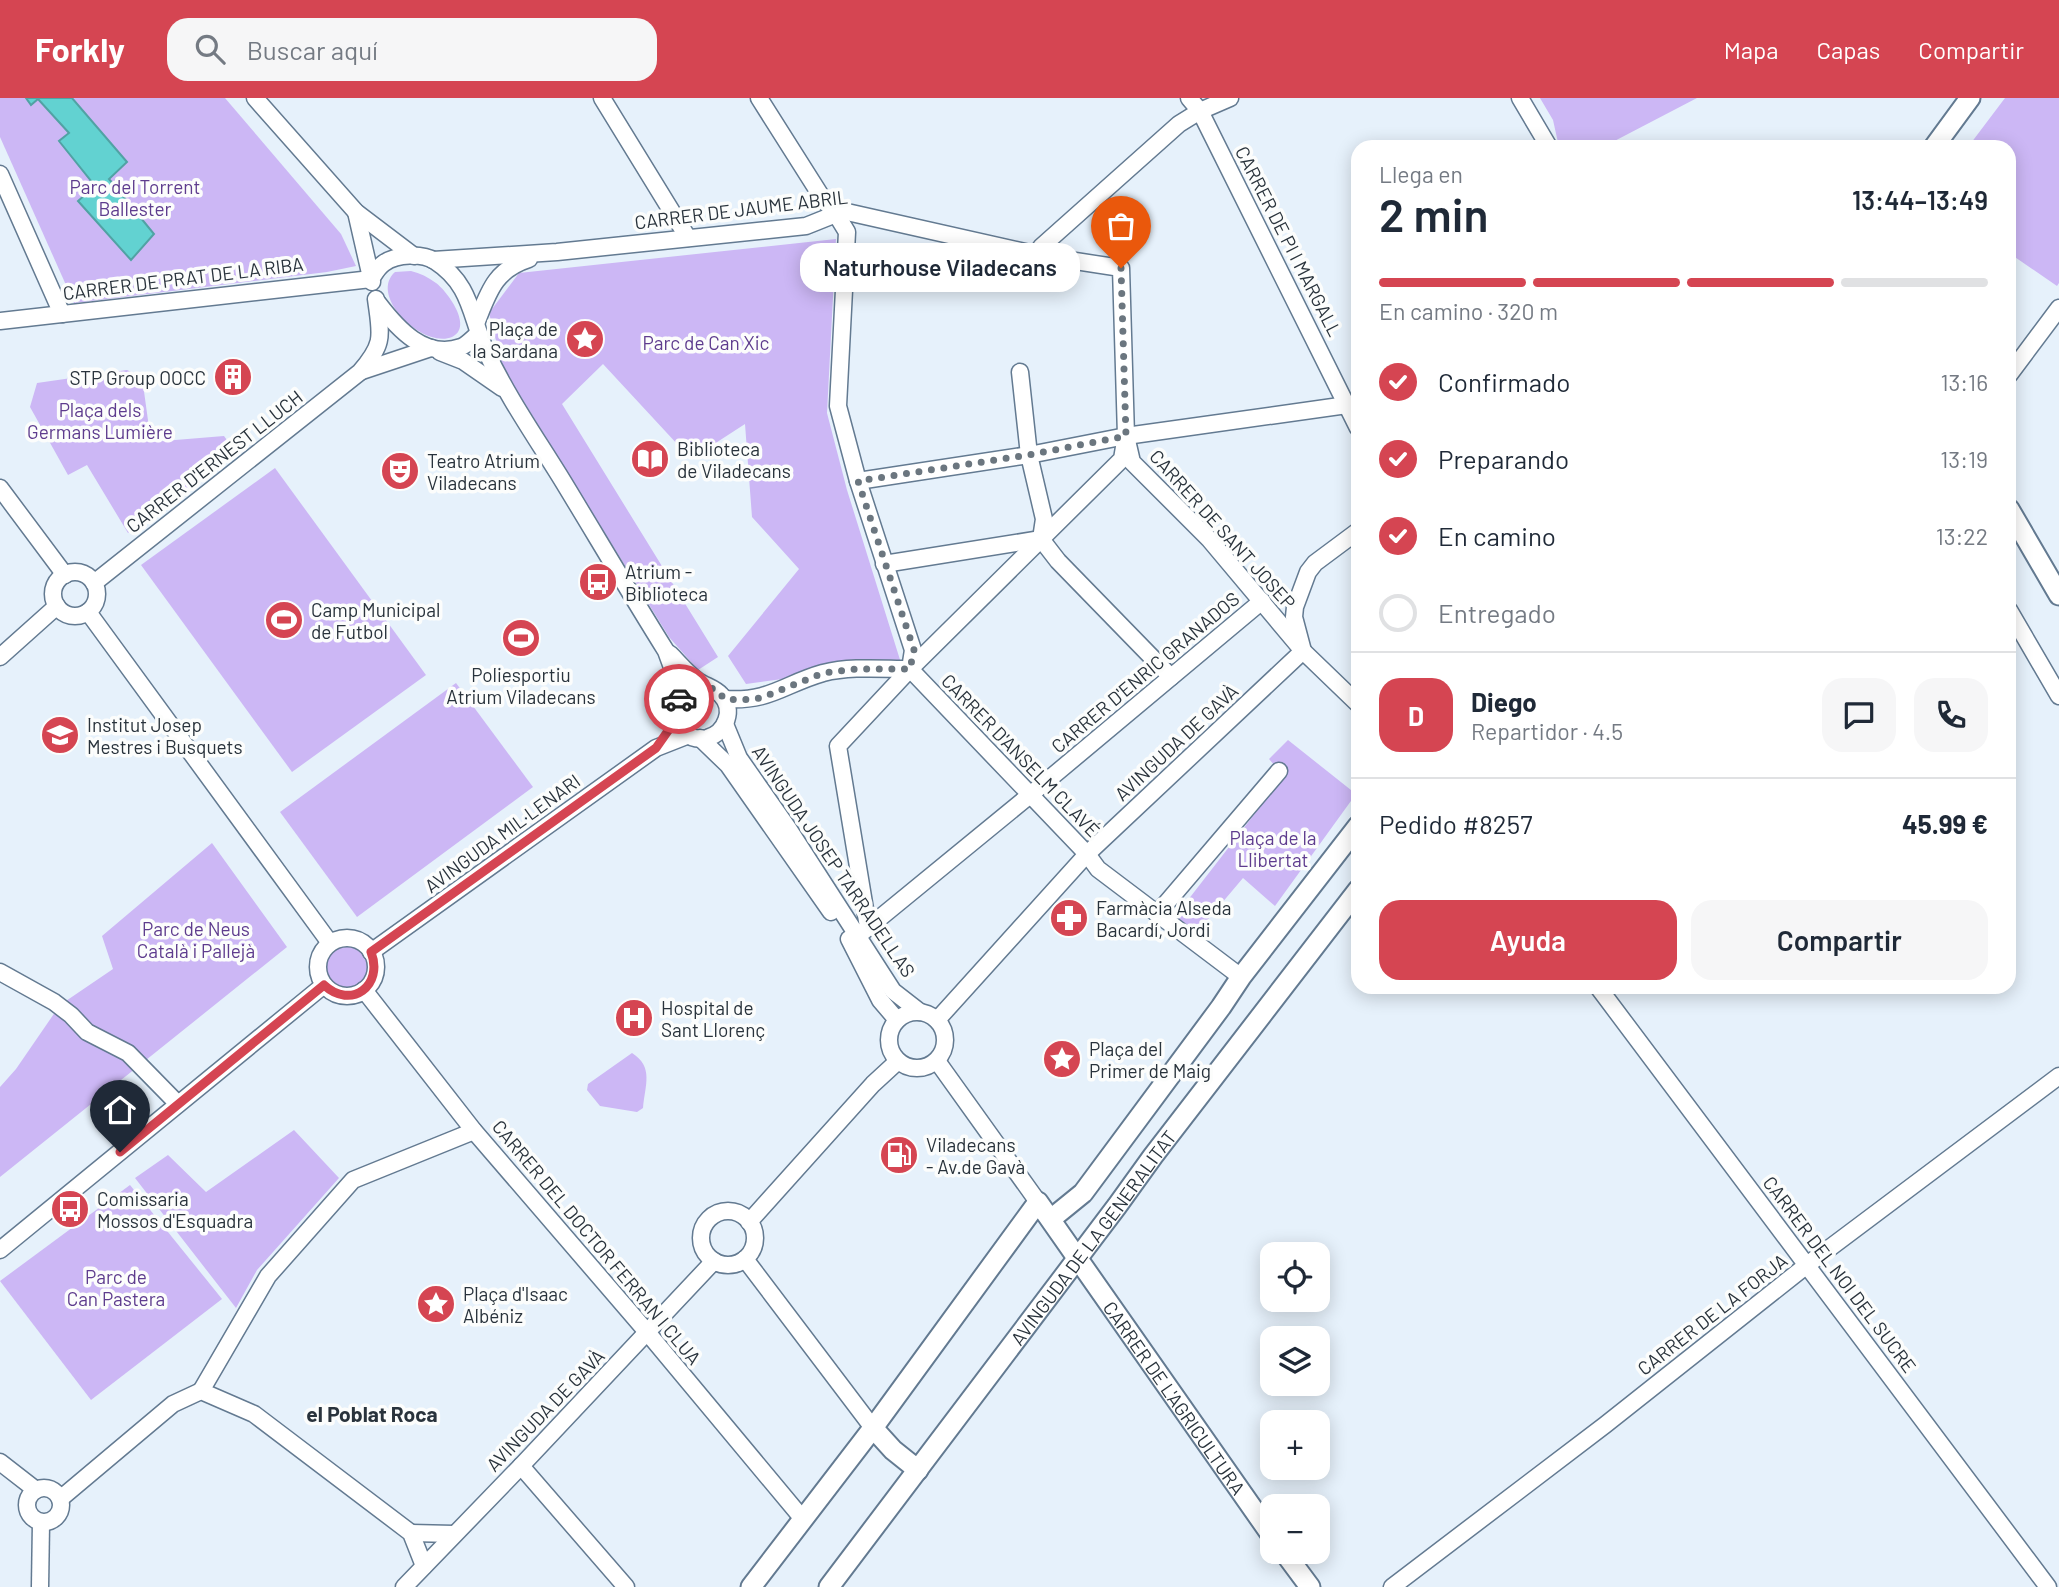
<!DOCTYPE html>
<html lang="es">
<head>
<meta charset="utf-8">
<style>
	body { margin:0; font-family:Barlow,sans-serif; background:#f6f6f7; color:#1f2937; height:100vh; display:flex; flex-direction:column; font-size:26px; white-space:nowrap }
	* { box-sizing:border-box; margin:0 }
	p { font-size:23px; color:#747a83 }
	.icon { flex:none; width:38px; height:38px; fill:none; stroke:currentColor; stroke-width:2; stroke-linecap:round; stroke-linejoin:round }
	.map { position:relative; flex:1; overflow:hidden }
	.details { position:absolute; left:1351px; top:42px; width:665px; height:854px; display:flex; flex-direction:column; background:#fff; border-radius:21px; box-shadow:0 4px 18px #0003 }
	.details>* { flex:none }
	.buttons { position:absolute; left:1260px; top:1144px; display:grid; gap:14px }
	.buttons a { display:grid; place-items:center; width:70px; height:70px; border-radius:14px; background:#fff; box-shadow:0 4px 18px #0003; font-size:35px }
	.pin { position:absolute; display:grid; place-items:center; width:60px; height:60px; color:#fff; margin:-72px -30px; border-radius:50% 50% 50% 0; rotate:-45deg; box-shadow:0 0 7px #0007 }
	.pin .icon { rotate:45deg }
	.courier { position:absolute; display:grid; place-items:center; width:70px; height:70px; margin:-35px; border:5px solid #d54552; border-radius:50%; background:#fff; color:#222; box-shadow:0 2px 9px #0007 }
	.bubble { position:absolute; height:49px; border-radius:21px; background:#fff; box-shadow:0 4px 18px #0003; font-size:23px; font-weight:600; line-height:49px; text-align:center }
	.overview em { font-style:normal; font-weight:600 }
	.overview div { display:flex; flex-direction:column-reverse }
	.overview { display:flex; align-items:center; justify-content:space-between; height:119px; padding:0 28px }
	h1 { font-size:46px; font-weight:600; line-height:52px }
	.bar { display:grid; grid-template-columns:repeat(4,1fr); gap:10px 7px; align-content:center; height:84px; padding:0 28px }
	.bar i { height:9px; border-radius:5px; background:#e0e1e3 }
	.bar .active { background:#d54552 }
	.bar p { grid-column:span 4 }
	.line { display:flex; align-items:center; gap:18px; padding:0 28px; border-top:2px solid #e0e1e3 }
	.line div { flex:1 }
	.round { display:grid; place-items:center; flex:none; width:74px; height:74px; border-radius:21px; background:#f6f6f7 }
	ol { padding:0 28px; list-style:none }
	li { display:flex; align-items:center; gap:21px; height:77px }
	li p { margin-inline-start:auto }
	li .icon { padding:7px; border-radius:50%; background:#d54552; color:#fff; stroke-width:4 }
	li:last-child { color:#747a83 }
	li i { width:38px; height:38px; border:4px solid #e0e1e3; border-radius:50% }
	.cta { display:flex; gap:14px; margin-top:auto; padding:14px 28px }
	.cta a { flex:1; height:80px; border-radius:21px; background:#d54552; color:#fff; font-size:28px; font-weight:600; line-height:80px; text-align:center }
	.cta a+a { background:#f6f6f7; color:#1f2937 }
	header { display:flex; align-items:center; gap:42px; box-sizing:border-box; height:98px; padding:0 35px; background:#d54552; color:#fff }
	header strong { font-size:33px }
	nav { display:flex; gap:38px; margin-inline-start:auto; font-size:24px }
	.search { width:490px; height:63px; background:#f6f6f7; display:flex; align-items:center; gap:18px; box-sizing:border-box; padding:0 24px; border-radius:21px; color:#747a83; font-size:26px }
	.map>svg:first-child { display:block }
	.green { fill:#ccb7f5 }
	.water { fill:#62d2d1; stroke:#51a2a4; stroke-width:2 }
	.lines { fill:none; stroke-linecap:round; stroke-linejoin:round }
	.minor-casing { stroke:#637a91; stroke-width:19 }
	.tertiary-casing { stroke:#637a91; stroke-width:23 }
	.minor { stroke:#fff; stroke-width:16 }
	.tertiary { stroke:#fff; stroke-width:19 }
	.done { stroke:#6b767f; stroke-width:7; stroke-dasharray:0 12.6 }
	.route { stroke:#d54552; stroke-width:9 }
	.labels { text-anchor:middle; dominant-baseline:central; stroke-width:7; stroke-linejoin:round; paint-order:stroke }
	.park-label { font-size:19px; fill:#5e3c8e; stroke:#fcfdfc }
	.street-label { font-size:19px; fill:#29333c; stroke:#fcfdfc }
	.poi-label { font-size:19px; fill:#29333c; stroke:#fcfdfc; text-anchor:start }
	.neighbourhood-label { font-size:21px; font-weight:bold; fill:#29333c; stroke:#fcfdfc }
</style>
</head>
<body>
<header>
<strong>Forkly</strong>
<div class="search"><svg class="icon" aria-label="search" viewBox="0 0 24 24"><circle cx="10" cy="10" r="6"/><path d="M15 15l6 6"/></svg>Buscar aquí</div>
<nav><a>Mapa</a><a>Capas</a><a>Compartir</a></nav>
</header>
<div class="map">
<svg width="2059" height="1489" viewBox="0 0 2059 1489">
	<rect width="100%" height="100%" fill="#e6f1fb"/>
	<g class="green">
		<polygon points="0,0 225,0 341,136 356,168 327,174 74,205 0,39"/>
		<polygon points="1540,0 1697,0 1603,49 1559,49 1553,22"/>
		<polygon points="2005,0 2059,0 2059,185 2057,188 2009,155 2009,49 1968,49"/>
		<polygon points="836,141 827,315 847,392 901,565 746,586 728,558 799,471 752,419 745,326 691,361 603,266 562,306 718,559 698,572 669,539 503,270 489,215 519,175"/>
		<path d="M 411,173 C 420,175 428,179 436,185 C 447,193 474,229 452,239 C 423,251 368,198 395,174 Z"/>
		<polygon points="127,272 142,279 151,344 224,338 237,356 128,435 87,367 68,377 30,309 37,285"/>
		<polygon points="275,370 426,577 292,674 141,467"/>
		<polygon points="456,585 533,689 357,819 280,714"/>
		<polygon points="1288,642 1356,696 1275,808 1243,780 1194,838 1174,820 1284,678 1269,661"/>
		<polygon points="212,745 287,849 0,1079 0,989 16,971 60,907 113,871 102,838"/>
		<circle cx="347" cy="868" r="21"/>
		<path d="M 632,955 C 654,969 645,987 643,1010 L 637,1014 L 600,1008 L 587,992 L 588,986 Z"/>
		<polygon points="294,1032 339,1080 257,1172 236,1210 135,1080 168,1057 206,1094"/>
		<polygon points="130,1087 222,1201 91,1302 0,1183"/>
	</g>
	<polygon class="water" points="26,0 72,0 127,64 109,81 154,136 131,162 78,103 95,88 59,43 69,35 38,1 31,7"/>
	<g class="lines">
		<defs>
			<g id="minor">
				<polyline points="255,0 356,114 414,158"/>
				<polyline points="602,0 688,140"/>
				<polyline points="759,0 823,101 836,116 847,134 838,308 858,383 913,552 910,571"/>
				<polyline points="1189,0 1200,13 1358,330"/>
				<polyline points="1520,0 1549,49"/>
				<polyline points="0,76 62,216"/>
				<polyline points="356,114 372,184"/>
				<polyline points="1041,149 1179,26 1200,13 1230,0"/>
				<polyline points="433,162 557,154 806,128 836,116 847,114 1043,158 1121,170 1126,338 1132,364 1209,441 1303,553 1358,606"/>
				<path d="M 371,181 C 375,175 378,169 384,165 C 397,156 422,155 435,163 C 472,187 470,218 486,253 C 508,300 537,341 564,385 C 598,441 631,497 666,553 L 677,583 L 679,602"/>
				<path d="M 378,205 C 397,230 425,262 461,249 C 467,247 473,240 478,236"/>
				<polyline points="0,223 371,181"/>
				<path d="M 477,223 C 489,193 495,172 529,161"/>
				<polyline points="440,254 463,263 502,290"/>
				<polyline points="362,273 431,250"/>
				<polyline points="1020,274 1029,357 1044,421 1041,441 1058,463 1171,579"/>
				<polyline points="2009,277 2059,210"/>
				<polyline points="858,383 1029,357 1126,338 1347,307"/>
				<polyline points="0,390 65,477"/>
				<polyline points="884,466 1041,441"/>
				<circle cx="75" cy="496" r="22"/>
				<path d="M 94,485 L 360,274 C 385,245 381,238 376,201"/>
				<polyline points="2009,512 2059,598"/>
				<polyline points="88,514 330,845"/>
				<path d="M 670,556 C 679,565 688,576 698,583 C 705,588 715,590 721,597 C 735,611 726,635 707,640 C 670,648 662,585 708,589"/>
				<polyline points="0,559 57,508"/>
				<polyline points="910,571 1087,756 1098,771 1241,879"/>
				<path d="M 725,601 C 770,604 784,586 823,575 C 851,568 882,571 910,571"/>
				<polyline points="725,626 739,660 788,730 893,893 920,914"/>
				<polyline points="700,640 728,667 831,814"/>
				<polyline points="1157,816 1279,673"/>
				<polyline points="868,829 838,648 910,571 1122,361 1125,343"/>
				<polyline points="859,837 1030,697 1262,503"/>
				<circle cx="347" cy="869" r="29"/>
				<polyline points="849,841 880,902 897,922"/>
				<polyline points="371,854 656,650 689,637"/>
				<polyline points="0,874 54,904 71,917 87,934 128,955 178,1006"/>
				<polyline points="1598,889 2048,1489"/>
				<polyline points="364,892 474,1033 647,1234 802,1420"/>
				<circle cx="917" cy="942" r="28"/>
				<polyline points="937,922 1087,756 1303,553 1294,519 1295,509 1308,474 1315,465 1358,433"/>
				<polyline points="937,963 1038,1104"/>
				<circle cx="728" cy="1140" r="27"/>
				<polyline points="749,1124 873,986 898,963"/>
				<polyline points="0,1152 324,887"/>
				<polyline points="745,1161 873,1330"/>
				<polyline points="201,1293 268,1178 353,1082 474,1033"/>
				<polyline points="0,1364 36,1392"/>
				<polyline points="521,1368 626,1489"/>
				<circle cx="44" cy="1407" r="17"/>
				<polyline points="60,1401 173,1306 201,1293 254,1316 411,1435 424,1468"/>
				<polyline points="411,1435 454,1436"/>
				<polyline points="40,1489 41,1425"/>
				<polyline points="404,1489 521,1368 714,1163"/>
				<polyline points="1392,1489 1605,1327 1807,1167 2059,978"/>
			</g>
			<g id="tertiary">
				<polyline points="1934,49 1970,0"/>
				<polyline points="2009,411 2059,497"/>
				<polyline points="1051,1121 1083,1095 1221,909 1241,879 1358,728"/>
				<polyline points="873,1330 893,1352 918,1372"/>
				<polyline points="1284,1454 1310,1489"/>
				<path id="s1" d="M 751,1489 L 873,1330 L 1038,1104 L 1272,1438"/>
				<path id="s2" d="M 829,1489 L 1117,1108 L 1153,1058 L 1358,792"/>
			</g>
		</defs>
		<use href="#minor" class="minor-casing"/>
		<use href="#tertiary" class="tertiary-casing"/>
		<use href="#minor" class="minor"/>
		<use href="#tertiary" class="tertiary"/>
	</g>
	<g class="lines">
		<polyline class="done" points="679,601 684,595 700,588 715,591 725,601 742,602 761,600 823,575 857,571 910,571 914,552 858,383 1028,357 1126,338 1121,170"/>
		<path class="route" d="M 120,1054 L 324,887 C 351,912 384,888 371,854 L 656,650 L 677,620 L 676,611 L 679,601"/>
	</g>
	<defs>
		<symbol id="sight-disc" viewBox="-11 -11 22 22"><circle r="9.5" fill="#d54552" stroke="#fcfdfc"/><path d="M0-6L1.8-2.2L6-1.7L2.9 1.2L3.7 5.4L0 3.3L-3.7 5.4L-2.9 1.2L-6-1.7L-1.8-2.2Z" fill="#fff"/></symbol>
		<symbol id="building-disc" viewBox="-11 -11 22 22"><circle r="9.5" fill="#d54552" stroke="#fcfdfc"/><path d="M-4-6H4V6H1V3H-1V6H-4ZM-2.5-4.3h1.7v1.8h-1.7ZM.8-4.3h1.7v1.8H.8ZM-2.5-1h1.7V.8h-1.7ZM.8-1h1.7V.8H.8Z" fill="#fff"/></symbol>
		<symbol id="library-disc" viewBox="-11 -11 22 22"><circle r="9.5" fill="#d54552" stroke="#fcfdfc"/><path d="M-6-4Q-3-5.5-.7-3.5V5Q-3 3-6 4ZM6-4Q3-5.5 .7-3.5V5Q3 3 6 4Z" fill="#fff"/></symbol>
		<symbol id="theatre-disc" viewBox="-11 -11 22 22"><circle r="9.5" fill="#d54552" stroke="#fcfdfc"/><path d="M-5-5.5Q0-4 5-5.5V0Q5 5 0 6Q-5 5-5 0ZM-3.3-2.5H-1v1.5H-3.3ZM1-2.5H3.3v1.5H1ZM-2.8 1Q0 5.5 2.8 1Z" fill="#fff"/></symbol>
		<symbol id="bus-disc" viewBox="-11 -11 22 22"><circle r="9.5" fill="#d54552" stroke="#fcfdfc"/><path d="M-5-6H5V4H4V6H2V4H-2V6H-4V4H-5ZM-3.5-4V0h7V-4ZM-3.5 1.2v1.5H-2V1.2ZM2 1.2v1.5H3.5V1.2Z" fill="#fff"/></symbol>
		<symbol id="stadium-disc" viewBox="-11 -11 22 22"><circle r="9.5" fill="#d54552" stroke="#fcfdfc"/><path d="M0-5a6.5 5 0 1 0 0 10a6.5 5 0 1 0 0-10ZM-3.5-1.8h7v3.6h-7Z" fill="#fff"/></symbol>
		<symbol id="school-disc" viewBox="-11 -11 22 22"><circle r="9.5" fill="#d54552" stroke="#fcfdfc"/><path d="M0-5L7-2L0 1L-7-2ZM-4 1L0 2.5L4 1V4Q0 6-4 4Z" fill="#fff"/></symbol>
		<symbol id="pharmacy-disc" viewBox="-11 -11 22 22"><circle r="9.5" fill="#d54552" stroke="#fcfdfc"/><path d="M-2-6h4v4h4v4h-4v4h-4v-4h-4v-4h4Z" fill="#fff"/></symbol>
		<symbol id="hospital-disc" viewBox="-11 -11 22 22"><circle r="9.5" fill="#d54552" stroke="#fcfdfc"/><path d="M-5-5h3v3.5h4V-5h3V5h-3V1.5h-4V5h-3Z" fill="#fff"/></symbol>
		<symbol id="fuel-disc" viewBox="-11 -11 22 22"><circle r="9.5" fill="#d54552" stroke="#fcfdfc"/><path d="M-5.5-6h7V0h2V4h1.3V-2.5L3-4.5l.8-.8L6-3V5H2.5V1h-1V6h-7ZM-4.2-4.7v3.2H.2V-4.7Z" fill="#fff"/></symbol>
	</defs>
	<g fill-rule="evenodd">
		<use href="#sight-disc" x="563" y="219" width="44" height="44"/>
		<use href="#building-disc" x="211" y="257" width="44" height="44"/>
		<use href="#library-disc" x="628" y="339" width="44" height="44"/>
		<use href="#theatre-disc" x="378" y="351" width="44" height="44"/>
		<use href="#bus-disc" x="576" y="462" width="44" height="44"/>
		<use href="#stadium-disc" x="262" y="500" width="44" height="44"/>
		<use href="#stadium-disc" x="499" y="518" width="44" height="44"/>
		<use href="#school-disc" x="38" y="615" width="44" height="44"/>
		<use href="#pharmacy-disc" x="1047" y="798" width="44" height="44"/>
		<use href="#hospital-disc" x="612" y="898" width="44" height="44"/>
		<use href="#sight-disc" x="1040" y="939" width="44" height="44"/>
		<use href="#fuel-disc" x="877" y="1035" width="44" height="44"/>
		<use href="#bus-disc" x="48" y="1089" width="44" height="44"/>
		<use href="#sight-disc" x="414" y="1184" width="44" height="44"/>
	</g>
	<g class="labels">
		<g class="park-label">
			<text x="135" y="88">Parc del Torrent<tspan x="135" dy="22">Ballester</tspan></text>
			<text x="706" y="244">Parc de Can Xic</text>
			<text x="100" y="311">Plaça dels<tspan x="100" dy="22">Germans Lumière</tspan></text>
			<text x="1273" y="739">Plaça de la<tspan x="1273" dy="22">Llibertat</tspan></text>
			<text x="196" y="830">Parc de Neus<tspan x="196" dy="22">Català i Pallejà</tspan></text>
			<text x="116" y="1178">Parc de<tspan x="116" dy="22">Can Pastera</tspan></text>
		</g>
		<g class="street-label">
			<text transform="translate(741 111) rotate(-7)">CARRER DE JAUME ABRIL</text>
			<text transform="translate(1289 143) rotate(63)">CARRER DE PI I MARGALL</text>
			<text transform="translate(183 180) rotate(-7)">CARRER DE PRAT DE LA RIBA</text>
			<text transform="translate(214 363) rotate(-38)">CARRER D'ERNEST LLUCH</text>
			<text transform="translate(1223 431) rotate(48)">CARRER DE SANT JOSEP</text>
			<text transform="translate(1145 574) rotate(-40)">CARRER D'ENRIC GRANADOS</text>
			<text transform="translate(1176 644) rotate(-43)">AVINGUDA DE GAVÀ</text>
			<text transform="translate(1021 657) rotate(46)">CARRER D'ANSELM CLAVÉ</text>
			<text transform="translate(502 735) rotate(-36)">AVINGUDA MIL·LENARI</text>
			<text transform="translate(834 763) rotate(56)">AVINGUDA JOSEP TARRADELLAS</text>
			<text stroke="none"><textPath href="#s2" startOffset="438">AVINGUDA DE LA GENERALITAT</textPath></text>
			<text transform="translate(597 1144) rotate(50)">CARRER DEL DOCTOR FERRAN I CLUA</text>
			<text transform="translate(1840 1176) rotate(53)">CARRER DEL NOI DEL SUCRE</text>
			<text transform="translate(1712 1216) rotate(-38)">CARRER DE LA FORJA</text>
			<text stroke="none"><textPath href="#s1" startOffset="719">CARRER DE L'AGRICULTURA</textPath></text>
			<text transform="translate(545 1312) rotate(-46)">AVINGUDA DE GAVÀ</text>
		</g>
		<g class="poi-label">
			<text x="558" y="230" text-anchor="end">Plaça de<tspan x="558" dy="22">la Sardana</tspan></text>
			<text x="206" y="279" text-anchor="end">STP Group OOCC</text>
			<text x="677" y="350">Biblioteca<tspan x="677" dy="22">de Viladecans</tspan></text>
			<text x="427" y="362">Teatro Atrium<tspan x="427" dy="22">Viladecans</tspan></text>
			<text x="625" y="473">Atrium -<tspan x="625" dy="22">Biblioteca</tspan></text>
			<text x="311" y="511">Camp Municipal<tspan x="311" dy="22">de Futbol</tspan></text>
			<text x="521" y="576" text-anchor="middle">Poliesportiu<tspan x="521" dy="22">Atrium Viladecans</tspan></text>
			<text x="87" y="626">Institut Josep<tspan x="87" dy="22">Mestres i Busquets</tspan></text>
			<text x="1096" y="809">Farmàcia Alseda<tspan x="1096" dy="22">Bacardí, Jordi</tspan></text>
			<text x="661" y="909">Hospital de<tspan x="661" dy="22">Sant Llorenç</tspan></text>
			<text x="1089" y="950">Plaça del<tspan x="1089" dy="22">Primer de Maig</tspan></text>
			<text x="926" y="1046">Viladecans<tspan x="926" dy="22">- Av.de Gavà</tspan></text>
			<text x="97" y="1100">Comissaria<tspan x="97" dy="22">Mossos d'Esquadra</tspan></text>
			<text x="463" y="1195">Plaça d'Isaac<tspan x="463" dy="22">Albéniz</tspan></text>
		</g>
		<g class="neighbourhood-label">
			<text x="372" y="1315">el Poblat Roca</text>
		</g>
	</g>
</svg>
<div class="buttons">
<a><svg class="icon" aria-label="locate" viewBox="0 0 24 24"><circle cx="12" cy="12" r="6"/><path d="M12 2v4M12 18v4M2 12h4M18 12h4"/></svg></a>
<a><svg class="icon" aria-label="layers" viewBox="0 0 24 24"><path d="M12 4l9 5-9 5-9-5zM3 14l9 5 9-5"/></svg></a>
<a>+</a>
<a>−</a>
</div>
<div class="pin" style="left:1121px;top:170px;background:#ea580c"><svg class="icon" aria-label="bag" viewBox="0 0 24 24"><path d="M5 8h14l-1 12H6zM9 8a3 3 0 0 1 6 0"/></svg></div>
<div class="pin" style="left:120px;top:1054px;background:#1f2937"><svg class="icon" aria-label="home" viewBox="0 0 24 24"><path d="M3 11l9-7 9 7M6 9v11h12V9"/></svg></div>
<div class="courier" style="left:679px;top:601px"><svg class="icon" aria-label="car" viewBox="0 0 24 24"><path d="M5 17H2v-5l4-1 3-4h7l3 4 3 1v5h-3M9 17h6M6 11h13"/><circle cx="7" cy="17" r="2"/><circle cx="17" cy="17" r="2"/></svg></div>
<div class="bubble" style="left:800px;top:145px;width:280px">Naturhouse Viladecans</div>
<section class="details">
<div class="overview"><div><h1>2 min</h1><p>Llega en</p></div><em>13:44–13:49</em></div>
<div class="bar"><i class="active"></i><i class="active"></i><i class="active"></i><i></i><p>En camino · 320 m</p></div>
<ol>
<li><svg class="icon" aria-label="check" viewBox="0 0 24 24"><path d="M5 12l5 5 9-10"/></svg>Confirmado<p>13:16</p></li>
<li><svg class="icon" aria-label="check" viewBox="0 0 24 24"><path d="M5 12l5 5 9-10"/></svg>Preparando<p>13:19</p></li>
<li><svg class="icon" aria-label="check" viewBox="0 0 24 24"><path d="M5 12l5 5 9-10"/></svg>En camino<p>13:22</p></li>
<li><i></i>Entregado</li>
</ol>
<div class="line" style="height:126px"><b class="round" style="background:#d54552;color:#fff">D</b><div><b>Diego</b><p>Repartidor · 4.5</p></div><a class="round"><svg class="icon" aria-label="chat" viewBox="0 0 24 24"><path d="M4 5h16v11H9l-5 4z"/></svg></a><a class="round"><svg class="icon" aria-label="phone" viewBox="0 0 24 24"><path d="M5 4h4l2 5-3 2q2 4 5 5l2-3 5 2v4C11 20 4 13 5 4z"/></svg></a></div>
<div class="line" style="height:91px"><div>Pedido #8257</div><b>45.99 €</b></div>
<div class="cta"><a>Ayuda</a><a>Compartir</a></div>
</section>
</div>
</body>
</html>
